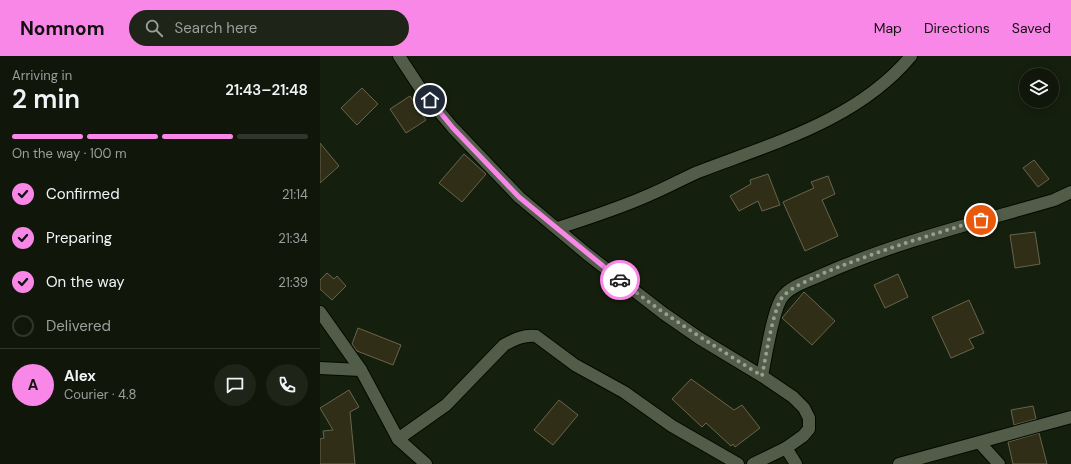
<!DOCTYPE html>
<html lang="en">
<head>
<meta charset="utf-8">
<style>
	body { margin:0; font-family:"DM Sans",sans-serif; background:#1e2418; color:#f1f3f6; height:100vh; display:flex; flex-direction:column; font-size:15px; white-space:nowrap }
	* { box-sizing:border-box; margin:0 }
	p { font-size:13px; color:#9c9f9c }
	.icon { flex:none; width:22px; height:22px; fill:none; stroke:currentColor; stroke-width:2; stroke-linecap:round; stroke-linejoin:round }
	.map { position:relative; flex:1; overflow:hidden }
	.side { display:flex; flex-direction:column; background:#10170a; width:320px }
	.side>* { flex:none }
	.fabs { position:absolute; left:699px; top:12px; display:grid; gap:8px }
	.fabs a { display:grid; place-items:center; width:40px; height:40px; border-radius:50%; background:#10170a; box-shadow:0 2px 10px #0003,0 0 0 1px #30362b; font-size:20px }
	.pin { position:absolute; display:grid; place-items:center; width:34px; height:34px; color:#fff; margin:-17px; border:2px solid #fff; border-radius:50%; box-shadow:0 1px 4px #0007 }
	.courier { position:absolute; display:grid; place-items:center; width:40px; height:40px; margin:-20px; border:3px solid #f987e8; border-radius:50%; background:#fff; color:#222; box-shadow:0 1px 5px #0007 }
	.head em { font-style:normal; font-weight:600 }
	.head div { display:flex; flex-direction:column-reverse }
	.head { display:flex; align-items:center; justify-content:space-between; height:68px; padding:0 12px }
	h1 { font-size:26px; font-weight:600; line-height:30px }
	.bar { display:grid; grid-template-columns:repeat(4,1fr); gap:6px 4px; align-content:center; height:48px; padding:0 12px }
	.bar i { height:5px; border-radius:3px; background:#30362b }
	.bar .on { background:#f987e8 }
	.bar p { grid-column:span 4 }
	.line { display:flex; align-items:center; gap:10px; padding:0 12px; border-top:1px solid #30362b }
	.line div { flex:1 }
	.round { display:grid; place-items:center; flex:none; width:42px; height:42px; border-radius:21px; background:#1e2418 }
	ol { padding:0 12px; list-style:none }
	li { display:flex; align-items:center; gap:12px; height:44px }
	li p { margin-inline-start:auto }
	li .icon { padding:4px; border-radius:50%; background:#f987e8; color:#111; stroke-width:4 }
	li:last-child { color:#9c9f9c }
	li i { width:22px; height:22px; border:2px solid #30362b; border-radius:50% }
	header { display:flex; align-items:center; gap:24px; box-sizing:border-box; height:56px; padding:0 20px; background:#f987e8; color:#111 }
	header strong { font-size:19px }
	nav { display:flex; gap:22px; margin-inline-start:auto; font-size:14px }
	.search { width:280px; height:36px; background:#1e2418; display:flex; align-items:center; gap:10px; box-sizing:border-box; padding:0 14px; border-radius:22px; color:#9c9f9c; font-size:15px }
	main { display:flex; flex:1; min-height:0 }
	.map>svg:first-child { display:block }
	.building { fill:#312e18; stroke:#69654d }
	.lines { fill:none; stroke-linecap:round; stroke-linejoin:round }
	.minor-casing { stroke:#030900; stroke-width:14 }
	.minor { stroke:#515d48; stroke-width:12 }
	.done { stroke:#979f91; stroke-width:4; stroke-dasharray:0 7.2 }
	.route { stroke:#f987e8; stroke-width:5 }
</style>
</head>
<body>
<header>
<strong>Nomnom</strong>
<div class="search"><svg class="icon" aria-label="search" viewBox="0 0 24 24"><circle cx="10" cy="10" r="6"/><path d="M15 15l6 6"/></svg>Search here</div>
<nav><a>Map</a><a>Directions</a><a>Saved</a></nav>
</header>
<main>
<section class="side">
<div class="head"><div><h1>2 min</h1><p>Arriving in</p></div><em>21:43–21:48</em></div>
<div class="bar"><i class="on"></i><i class="on"></i><i class="on"></i><i></i><p>On the way · 100 m</p></div>
<ol>
<li><svg class="icon" aria-label="check" viewBox="0 0 24 24"><path d="M5 12l5 5 9-10"/></svg>Confirmed<p>21:14</p></li>
<li><svg class="icon" aria-label="check" viewBox="0 0 24 24"><path d="M5 12l5 5 9-10"/></svg>Preparing<p>21:34</p></li>
<li><svg class="icon" aria-label="check" viewBox="0 0 24 24"><path d="M5 12l5 5 9-10"/></svg>On the way<p>21:39</p></li>
<li><i></i>Delivered</li>
</ol>
<div class="line" style="height:72px"><b class="round" style="background:#f987e8;color:#111">A</b><div><b>Alex</b><p>Courier · 4.8</p></div><a class="round"><svg class="icon" aria-label="chat" viewBox="0 0 24 24"><path d="M4 5h16v11H9l-5 4z"/></svg></a><a class="round"><svg class="icon" aria-label="phone" viewBox="0 0 24 24"><path d="M5 4h4l2 5-3 2q2 4 5 5l2-3 5 2v4C11 20 4 13 5 4z"/></svg></a></div>
</section>
<div class="map">
<svg width="751" height="408" viewBox="0 0 751 408">
	<rect width="100%" height="100%" fill="#151f0d"/>
	<g class="building">
		<polygon points="42,32 58,48 37,69 21,52"/>
		<polygon points="90,40 106,64 86,77 70,53"/>
		<polygon points="0,87 19,110 0,127"/>
		<polygon points="144,98 166,118 142,146 119,127"/>
		<polygon points="714,104 729,123 718,131 703,112"/>
		<polygon points="448,118 460,149 442,155 438,145 419,155 410,140 431,128 430,124"/>
		<polygon points="508,120 515,138 502,144 518,180 485,195 463,146 494,132 491,126"/>
		<polygon points="715,176 720,208 695,212 690,179"/>
		<polygon points="7,217 14,223 17,220 26,230 12,244 0,233 0,224"/>
		<polygon points="578,218 588,241 565,252 554,229"/>
		<polygon points="484,236 515,265 492,289 462,262"/>
		<polygon points="649,244 664,277 649,283 654,292 631,302 612,261"/>
		<polygon points="38,272 81,289 73,309 37,295 32,288"/>
		<polygon points="371,323 414,354 422,349 440,372 415,391 413,388 411,390 386,367 382,371 352,343"/>
		<polygon points="29,334 39,351 30,356 35,408 0,408 0,383 4,382 3,375 13,374 0,352"/>
		<polygon points="239,344 258,359 233,389 214,374"/>
		<polygon points="713,350 716,363 694,369 691,354"/>
		<polygon points="719,377 727,408 693,408 688,386"/>
	</g>
	<g class="lines">
		<defs>
			<g id="minor">
				<polyline points="79,0 102,35 133,72 199,141 267,198 343,257 379,282 442,320 473,341 484,352 489,362 489,373 483,380 466,392 433,408"/>
				<path d="M 238,172 C 269,162 300,152 329,139 C 346,132 362,123 378,116 C 453,87 538,64 591,0"/>
				<polyline points="0,256 41,314 78,383 106,408"/>
				<polyline points="0,312 41,314"/>
				<path d="M 442,320 C 446,300 452,259 461,243 C 468,231 488,225 499,220 C 575,186 655,167 734,144 L 751,136"/>
				<path d="M 78,383 L 126,349 L 184,289 C 195,283 203,279 216,280 L 255,309 L 304,336 L 352,370 L 418,408"/>
				<polyline points="660,387 679,408"/>
				<polyline points="466,392 476,408"/>
				<polyline points="579,408 751,361"/>
			</g>
		</defs>
		<use href="#minor" class="minor-casing"/>
		<use href="#minor" class="minor"/>
	</g>
	<g class="lines">
		<path class="done" d="M 300,224 C 345,260 393,289 442,320 C 446,300 452,259 461,243 C 474,219 629,173 661,164"/>
		<polyline class="route" points="110,44 133,72 199,141 300,224"/>
	</g>
</svg>
<div class="fabs">
<a><svg class="icon" aria-label="layers" viewBox="0 0 24 24"><path d="M12 4l9 5-9 5-9-5zM3 14l9 5 9-5"/></svg></a>
</div>
<div class="pin" style="left:661px;top:164px;background:#ea580c"><svg class="icon" aria-label="bag" viewBox="0 0 24 24"><path d="M5 8h14l-1 12H6zM9 8a3 3 0 0 1 6 0"/></svg></div>
<div class="pin" style="left:110px;top:44px;background:#1f2937"><svg class="icon" aria-label="home" viewBox="0 0 24 24"><path d="M3 11l9-7 9 7M6 9v11h12V9"/></svg></div>
<div class="courier" style="left:300px;top:224px"><svg class="icon" aria-label="car" viewBox="0 0 24 24"><path d="M5 17H2v-5l4-1 3-4h7l3 4 3 1v5h-3M9 17h6M6 11h13"/><circle cx="7" cy="17" r="2"/><circle cx="17" cy="17" r="2"/></svg></div>
</div>
</main>
</body>
</html>
